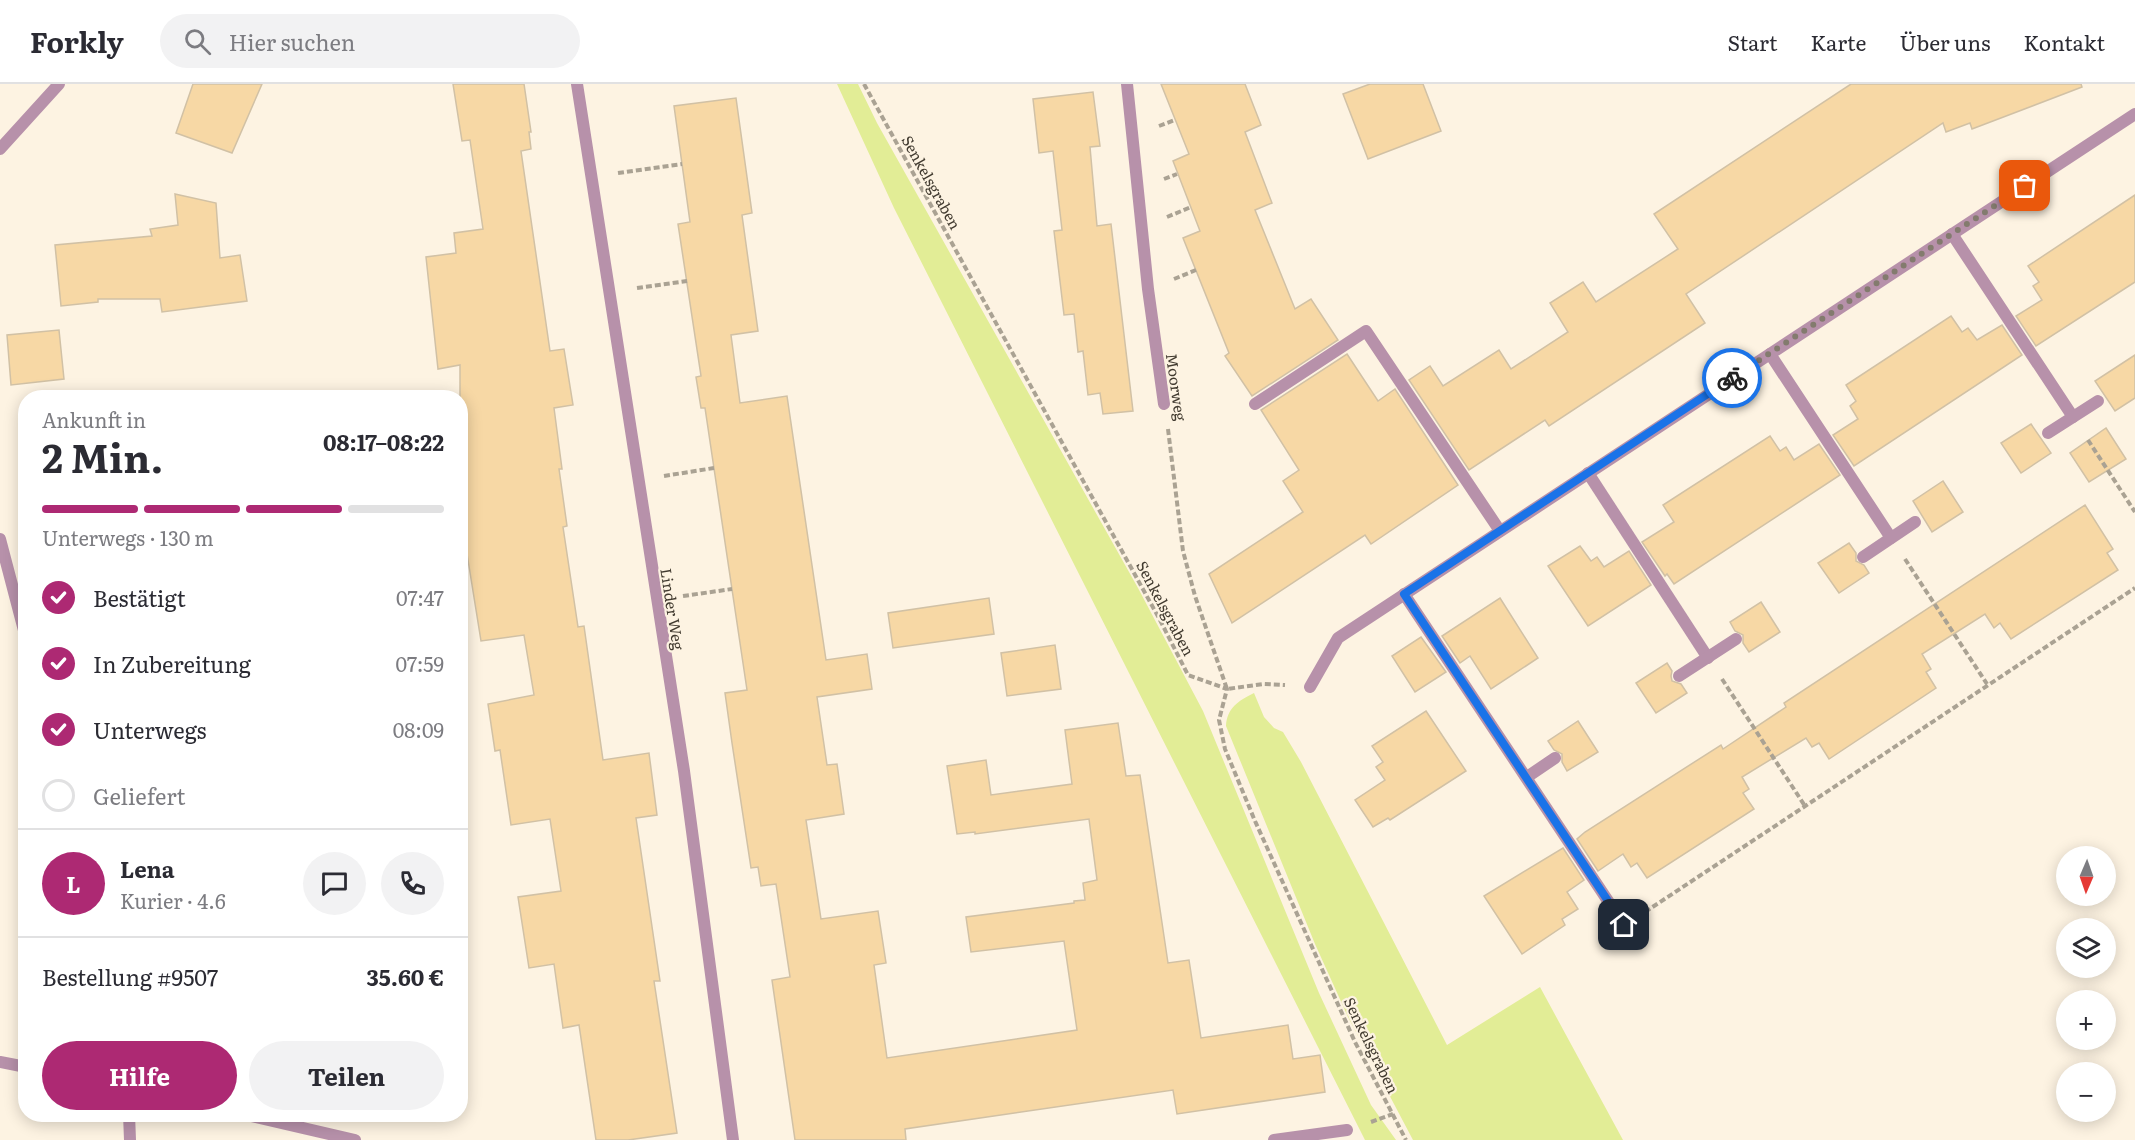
<!DOCTYPE html>
<html lang="de">
<head>
<meta charset="utf-8">
<style>
	body { margin:0; font-family:Literata,serif; background:#f2f2f3; color:#2b2b33; height:100vh; display:flex; flex-direction:column; font-size:22px; white-space:nowrap }
	* { box-sizing:border-box; margin:0 }
	p { font-size:20px; color:#7c7c81 }
	.icon { flex:none; width:33px; height:33px; fill:none; stroke:currentColor; stroke-width:2; stroke-linecap:round; stroke-linejoin:round }
	.map { position:relative; flex:1; overflow:hidden }
	.sheet { position:absolute; left:18px; top:306px; width:450px; height:732px; display:flex; flex-direction:column; background:#fff; border-radius:24px; box-shadow:0 3px 15px #0003 }
	.sheet>* { flex:none }
	.needle { width:39px; rotate:182deg }
	.tools { position:absolute; left:2056px; top:762px; display:grid; gap:12px }
	.tools a { display:grid; place-items:center; width:60px; height:60px; border-radius:50%; background:#fff; box-shadow:0 3px 15px #0003; font-size:30px }
	.pin { position:absolute; display:grid; place-items:center; width:51px; height:51px; color:#fff; margin:-26px; border-radius:12px; box-shadow:0 3px 9px #0006 }
	.courier { position:absolute; display:grid; place-items:center; width:60px; height:60px; margin:-30px; border:4px solid #1a73e8; border-radius:50%; background:#fff; color:#222; box-shadow:0 2px 8px #0007 }
	.head em { font-style:normal; font-weight:700 }
	.head div { display:flex; flex-direction:column-reverse }
	.head { display:flex; align-items:center; justify-content:space-between; height:102px; padding:0 24px }
	h1 { font-size:39px; font-weight:700; line-height:45px }
	.bar { display:grid; grid-template-columns:repeat(4,1fr); gap:9px 6px; align-content:center; height:72px; padding:0 24px }
	.bar i { height:8px; border-radius:4px; background:#e1e1e2 }
	.bar .current { background:#ad2973 }
	.bar p { grid-column:span 4 }
	.line { display:flex; align-items:center; gap:15px; padding:0 24px; border-top:2px solid #e1e1e2 }
	.line div { flex:1 }
	.round { display:grid; place-items:center; flex:none; width:63px; height:63px; border-radius:32px; background:#f2f2f3 }
	ol { padding:0 24px; list-style:none }
	li { display:flex; align-items:center; gap:18px; height:66px }
	li p { margin-inline-start:auto }
	li .icon { padding:6px; border-radius:50%; background:#ad2973; color:#fff; stroke-width:4 }
	li:last-child { color:#7c7c81 }
	li i { width:33px; height:33px; border:3px solid #e1e1e2; border-radius:50% }
	.primary-button { display:flex; gap:12px; margin-top:auto; padding:12px 24px }
	.primary-button a { flex:1; height:69px; border-radius:36px; background:#ad2973; color:#fff; font-size:24px; font-weight:700; line-height:69px; text-align:center }
	.primary-button a+a { background:#f2f2f3; color:#2b2b33 }
	header { display:flex; align-items:center; gap:36px; box-sizing:border-box; height:84px; padding:0 30px; background:#fff; border-bottom:2px solid #e1e1e2 }
	header strong { font-size:28px }
	nav { display:flex; gap:33px; margin-inline-start:auto; font-size:21px }
	.search { width:420px; height:54px; background:#f2f2f3; display:flex; align-items:center; gap:15px; box-sizing:border-box; padding:0 21px; border-radius:33px; color:#7c7c81; font-size:22px }
	.map>svg:first-child { display:block }
	.green { fill:#e2ed96 }
	.building { fill:#f7d8a5; stroke:#d1c1a5; stroke-width:1.5 }
	.lines { fill:none; stroke-linecap:round; stroke-linejoin:round }
	.path { stroke:#aaa293; stroke-width:4; stroke-dasharray:6 3; stroke-linecap:butt }
	.service { stroke:#b791aa; stroke-width:12 }
	.minor { stroke:#b791aa; stroke-width:12 }
	.done { stroke:#837b6e; stroke-width:6; stroke-dasharray:0 10.8 }
	.route { stroke:#1a73e8; stroke-width:8 }
	.labels { text-anchor:middle; dominant-baseline:central; stroke-width:4.5; stroke-linejoin:round; paint-order:stroke }
	.street-label { font-size:15px; fill:#423b30; stroke:#fdf3e2 }
</style>
</head>
<body>
<header>
<strong>Forkly</strong>
<div class="search"><svg class="icon" aria-label="search" viewBox="0 0 24 24"><circle cx="10" cy="10" r="6"/><path d="M15 15l6 6"/></svg>Hier suchen</div>
<nav><a>Start</a><a>Karte</a><a>Über uns</a><a>Kontakt</a></nav>
</header>
<div class="map">
<svg width="2135" height="1056" viewBox="0 0 2135 1056">
	<rect width="100%" height="100%" fill="#fdf3e2"/>
	<g class="green">
		<polygon points="837,0 858,0 877,39 1138,504 1203,627 1319,909 1371,1021 1396,1056 1365,1056 894,124"/>
		<path d="M 1254,609 L 1264,633 L 1274,644 L 1283,648 L 1301,678 L 1447,961 L 1540,903 L 1623,1056 L 1413,1056 L 1348,933 L 1315,860 L 1226,642 C 1227,624 1238,617 1254,609 Z"/>
	</g>
	<g class="building">
		<polygon points="193,0 262,0 232,69 176,49"/>
		<polygon points="453,0 524,0 531,48 529,48 531,65 521,67 550,267 564,265 573,321 554,324 562,385 559,385 567,442 563,443 578,543 584,542 603,676 649,669 657,731 636,734 660,897 654,897 677,1049 628,1056 596,1056 579,941 563,944 554,880 529,884 518,813 561,807 550,735 511,741 500,666 495,667 488,620 534,611 524,551 481,557 460,426 460,281 438,285 426,173 456,169 454,149 483,145 470,56 462,57"/>
		<polygon points="1161,0 1245,0 1261,41 1245,48 1272,119 1255,126 1295,225 1311,215 1338,256 1252,312 1225,272 1229,269 1183,154 1200,147 1173,77 1189,70"/>
		<polygon points="1370,0 1423,0 1441,47 1368,75 1343,10"/>
		<polygon points="1851,0 2081,0 2082,3 1972,45 1970,39 1946,48 1943,39 1686,210 1705,239 1549,342 1545,336 1469,386 1409,296 1430,282 1443,302 1499,266 1511,285 1568,248 1550,219 1583,198 1596,218 1678,165 1654,130"/>
		<polygon points="1093,8 1100,62 1090,63 1097,142 1111,140 1133,327 1103,330 1100,309 1088,311 1083,267 1078,268 1074,230 1064,231 1054,147 1062,146 1053,67 1039,69 1033,15"/>
		<polygon points="736,14 752,129 742,131 758,247 731,251 740,319 787,312 826,576 867,570 872,605 817,613 827,681 837,680 844,730 806,736 821,835 878,827 886,879 874,881 887,974 1077,946 1064,857 971,868 966,833 1074,819 1074,817 1085,816 1083,799 1097,796 1089,735 975,750 975,748 957,750 947,682 986,676 991,711 1072,700 1065,646 1118,639 1126,692 1140,691 1168,879 1189,876 1201,954 1288,941 1293,975 1320,971 1325,1008 1177,1030 1173,1006 905,1045 906,1056 795,1056 772,896 790,893 776,800 761,802 758,783 751,784 732,659 725,609 747,606 705,324 701,324 696,293 701,292 678,140 690,138 674,22"/>
		<polygon points="175,110 216,119 220,174 240,171 247,217 162,228 160,215 98,215 98,218 61,222 55,161 152,152 150,145 178,141"/>
		<polygon points="2135,111 2135,198 2036,262 2016,232 2042,216 2033,202 2039,198 2028,182"/>
		<polygon points="1951,232 1962,248 1968,244 1977,256 2002,241 2022,271 1854,382 1833,351 1858,335 1850,322 1856,317 1846,301"/>
		<polygon points="59,246 64,295 11,301 7,251"/>
		<polygon points="1347,270 1378,317 1395,305 1458,401 1371,460 1365,451 1232,539 1209,490 1303,428 1283,397 1299,386 1261,326"/>
		<polygon points="2135,271 2135,314 2115,327 2095,297"/>
		<polygon points="2031,340 2051,369 2021,389 2001,359"/>
		<polygon points="2106,344 2126,375 2089,398 2070,369"/>
		<polygon points="1770,352 1780,367 1786,363 1794,376 1819,360 1840,391 1674,500 1667,490 1665,492 1642,458 1674,438 1663,421"/>
		<polygon points="1943,397 1963,428 1932,448 1913,417"/>
		<polygon points="2085,421 2113,465 2107,469 2118,486 2011,555 2000,539 1994,544 1985,530 1922,570 1931,585 1926,588 1936,604 1829,675 1819,659 1812,663 1806,654 1742,693 1749,705 1743,709 1754,725 1647,794 1637,779 1631,783 1623,770 1598,787 1577,755 1585,748 1721,661 1723,665 1786,623 1784,619"/>
		<polygon points="1849,459 1856,469 1856,477 1864,481 1869,489 1839,509 1818,479"/>
		<polygon points="1580,462 1591,477 1597,473 1604,483 1629,467 1651,501 1588,542 1548,482"/>
		<polygon points="989,514 994,550 893,564 888,529"/>
		<polygon points="1500,514 1538,574 1491,605 1470,572 1460,579 1442,552"/>
		<polygon points="1761,518 1780,548 1749,568 1743,559 1743,551 1735,547 1730,538"/>
		<polygon points="1421,553 1446,588 1415,608 1392,572"/>
		<polygon points="1055,561 1061,605 1007,612 1001,569"/>
		<polygon points="1667,579 1672,587 1671,592 1672,597 1681,600 1687,609 1656,629 1636,599"/>
		<polygon points="1426,627 1466,687 1390,736 1388,734 1373,743 1355,716 1385,696 1376,683 1383,678 1372,662"/>
		<polygon points="1578,637 1598,668 1567,687 1562,678 1562,670 1554,666 1548,657"/>
		<polygon points="1563,764 1584,796 1567,808 1578,825 1562,835 1565,841 1522,870 1484,812"/>
	</g>
	<g class="lines">
		<g class="path">
			<polyline points="864,0 1160,536 1188,591 1227,605 1219,636 1225,665 1255,737 1355,958 1406,1056"/>
			<polyline points="1159,42 1175,36"/>
			<polyline points="618,89 682,80"/>
			<polyline points="1164,95 1177,90"/>
			<polyline points="1167,133 1191,123"/>
			<polyline points="1174,195 1196,186"/>
			<polyline points="637,204 687,197"/>
			<polyline points="1168,345 1183,467 1195,512 1227,605 1263,600 1285,601"/>
			<polyline points="2088,356 2135,428"/>
			<polyline points="664,392 714,384"/>
			<polyline points="1905,475 1987,600"/>
			<polyline points="683,512 732,505"/>
			<polyline points="1722,595 1805,722"/>
			<polyline points="1645,828 2135,504"/>
			<polyline points="1371,1038 1393,1030"/>
		</g>
		<g class="service">
			<polyline points="1952,150 2073,333"/>
			<polyline points="1770,270 1891,454"/>
			<polyline points="1255,320 1366,247 1500,447"/>
			<polyline points="2048,349 2098,317"/>
			<polyline points="1588,389 1708,574"/>
			<polyline points="1863,473 1915,438"/>
			<polyline points="1404,510 1624,841"/>
			<polyline points="1679,592 1736,555"/>
			<polyline points="1527,693 1555,674"/>
		</g>
		<g class="minor">
			<polyline points="577,0 684,687 733,1056"/>
			<polyline points="1127,0 1148,205 1164,320"/>
			<polyline points="0,65 59,0"/>
			<polyline points="0,455 26,554"/>
			<polyline points="1310,603 1338,554 2135,30"/>
			<polyline points="0,978 26,983"/>
			<polyline points="129,1030 130,1056"/>
			<polyline points="243,1030 355,1056"/>
			<polyline points="1274,1056 1347,1046"/>
		</g>
	</g>
	<g class="lines">
		<polyline class="done" points="1732,294 2025,102"/>
		<polyline class="route" points="1624,841 1404,510 1732,294"/>
	</g>
	<g class="labels">
		<g class="street-label">
			<text transform="translate(932 98) rotate(61)">Senkelsgraben</text>
			<text transform="translate(1177 303) rotate(82)">Moorweg</text>
			<text transform="translate(1166 524) rotate(62)">Senkelsgraben</text>
			<text transform="translate(673 525) rotate(81)">Linder Weg</text>
			<text transform="translate(1372 961) rotate(64)">Senkelsgraben</text>
		</g>
	</g>
</svg>
<div class="tools">
<a><svg class="needle" viewBox="-14 -14 28 28"><path d="M0-13l5 13h-10z" fill="#e53935"/><path d="M0 13l5-13h-10z" fill="#7c7c81"/></svg></a>
<a><svg class="icon" aria-label="layers" viewBox="0 0 24 24"><path d="M12 4l9 5-9 5-9-5zM3 14l9 5 9-5"/></svg></a>
<a>+</a>
<a>−</a>
</div>
<div class="pin" style="left:2025px;top:102px;background:#ea580c"><svg class="icon" aria-label="bag" viewBox="0 0 24 24"><path d="M5 8h14l-1 12H6zM9 8a3 3 0 0 1 6 0"/></svg></div>
<div class="pin" style="left:1624px;top:841px;background:#1f2937"><svg class="icon" aria-label="home" viewBox="0 0 24 24"><path d="M3 11l9-7 9 7M6 9v11h12V9"/></svg></div>
<div class="courier" style="left:1732px;top:294px"><svg class="icon" aria-label="bike" viewBox="0 0 24 24"><circle cx="6" cy="16" r="4"/><circle cx="18" cy="16" r="4"/><path d="M6 16l4-8h5l3 8M10 8l3 8H6M13 5h3"/></svg></div>
<section class="sheet">
<div class="head"><div><h1>2 Min.</h1><p>Ankunft in</p></div><em>08:17–08:22</em></div>
<div class="bar"><i class="current"></i><i class="current"></i><i class="current"></i><i></i><p>Unterwegs · 130 m</p></div>
<ol>
<li><svg class="icon" aria-label="check" viewBox="0 0 24 24"><path d="M5 12l5 5 9-10"/></svg>Bestätigt<p>07:47</p></li>
<li><svg class="icon" aria-label="check" viewBox="0 0 24 24"><path d="M5 12l5 5 9-10"/></svg>In Zubereitung<p>07:59</p></li>
<li><svg class="icon" aria-label="check" viewBox="0 0 24 24"><path d="M5 12l5 5 9-10"/></svg>Unterwegs<p>08:09</p></li>
<li><i></i>Geliefert</li>
</ol>
<div class="line" style="height:108px"><b class="round" style="background:#ad2973;color:#fff">L</b><div><b>Lena</b><p>Kurier · 4.6</p></div><a class="round"><svg class="icon" aria-label="chat" viewBox="0 0 24 24"><path d="M4 5h16v11H9l-5 4z"/></svg></a><a class="round"><svg class="icon" aria-label="phone" viewBox="0 0 24 24"><path d="M5 4h4l2 5-3 2q2 4 5 5l2-3 5 2v4C11 20 4 13 5 4z"/></svg></a></div>
<div class="line" style="height:78px"><div>Bestellung #9507</div><b>35.60 €</b></div>
<div class="primary-button"><a>Hilfe</a><a>Teilen</a></div>
</section>
</div>
</body>
</html>
